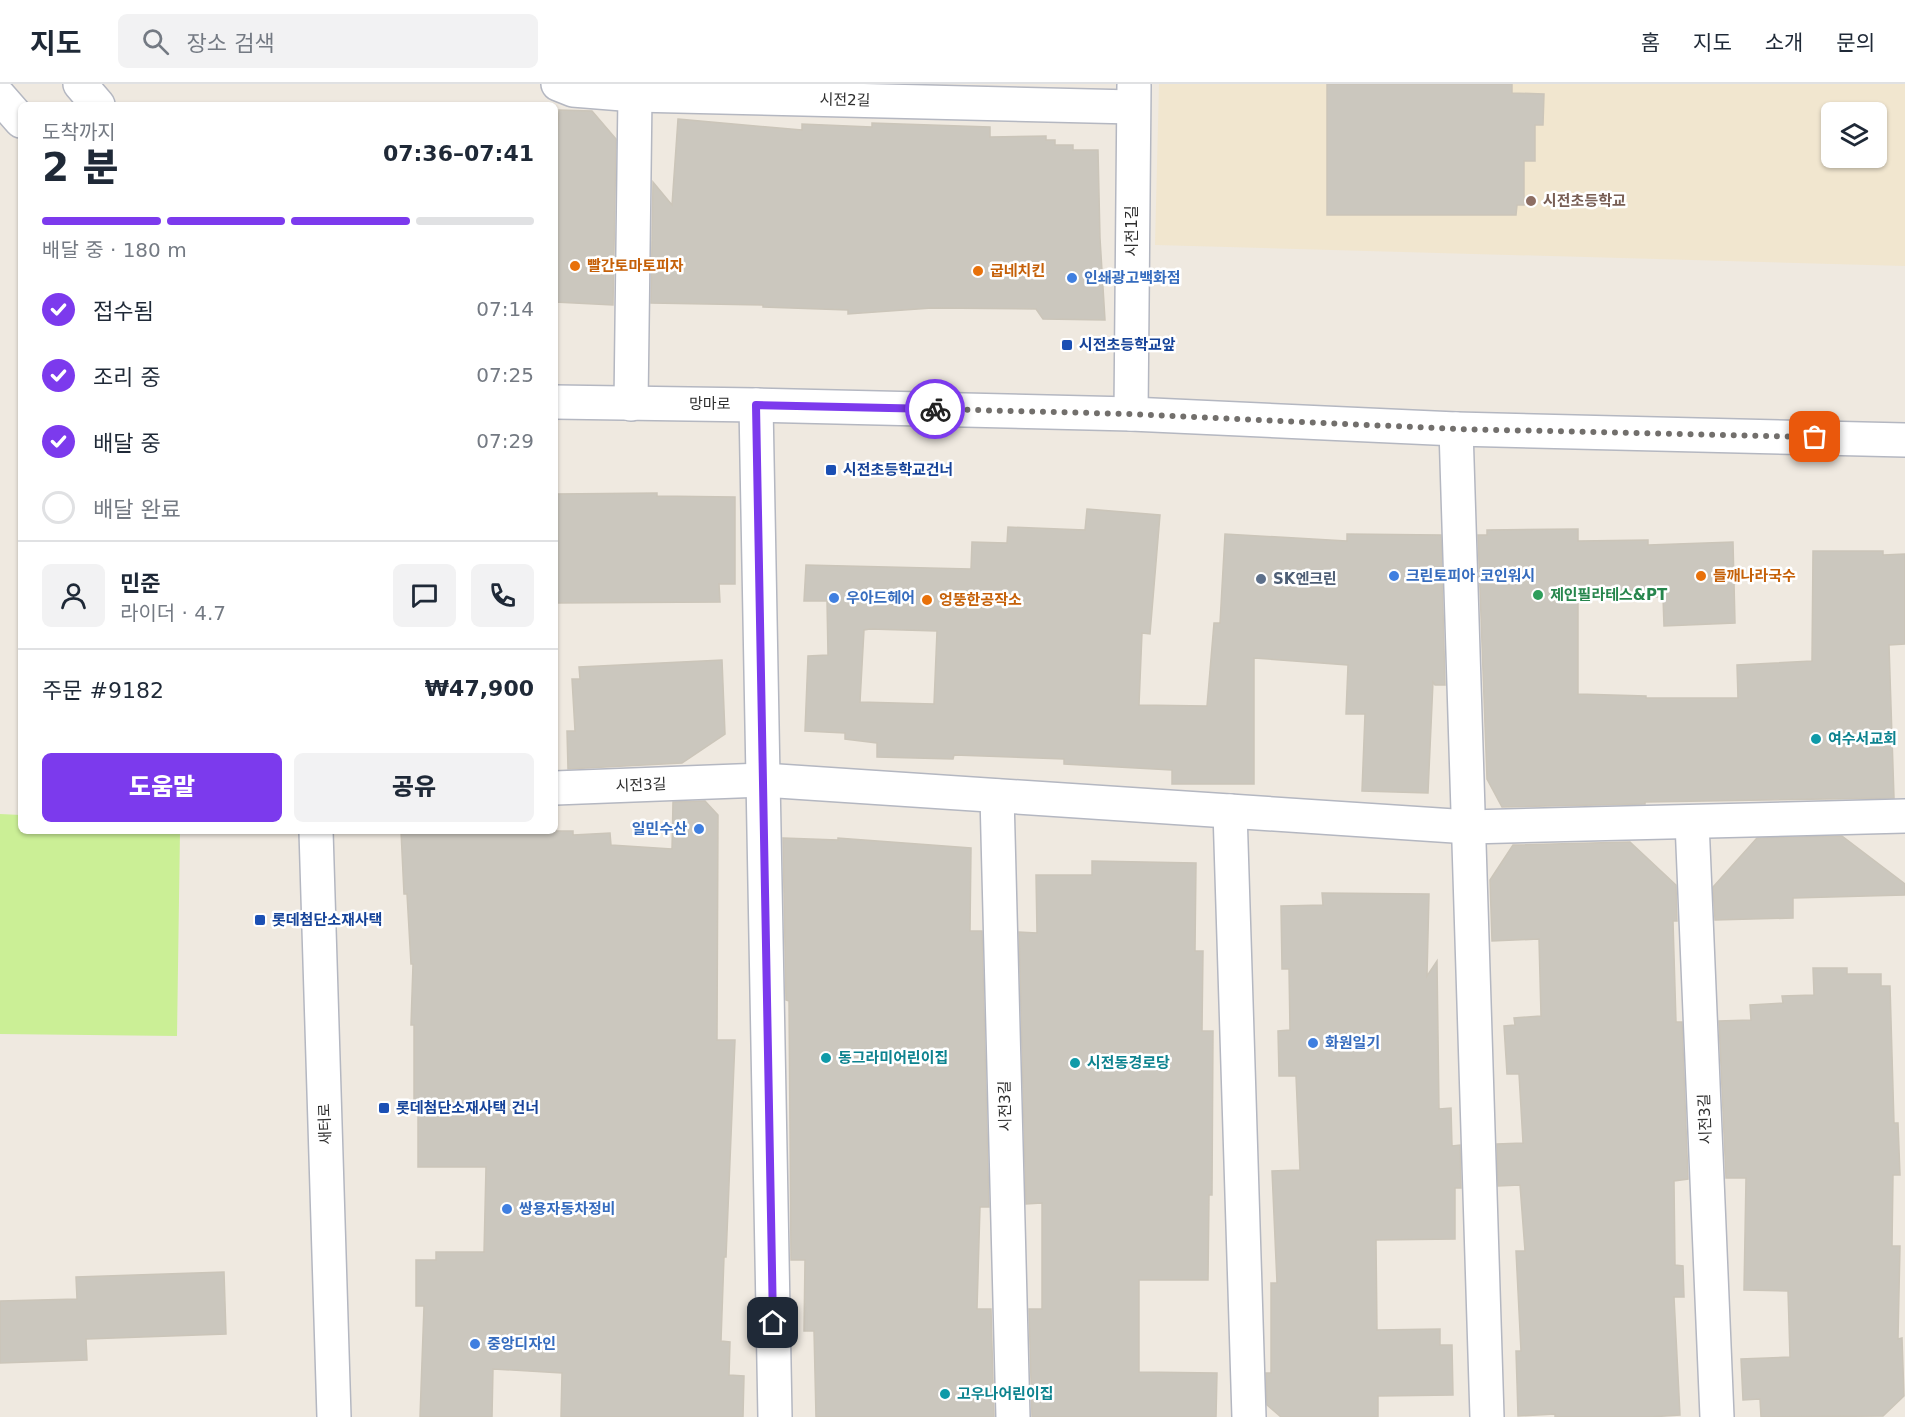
<!DOCTYPE html>
<html lang="ko">
<head>
<meta charset="utf-8">
<style>
	body { margin:0; font-family:"DejaVu Sans","Noto Sans KR",sans-serif; background:#f2f2f3; color:#1f2937; height:100vh; display:flex; flex-direction:column; font-size:22px; white-space:nowrap }
	* { box-sizing:border-box; margin:0 }
	p { font-size:20px; color:#747a83 }
	.icon { flex:none; width:33px; height:33px; fill:none; stroke:currentColor; stroke-width:2; stroke-linecap:round; stroke-linejoin:round }
	.map { position:relative; flex:1; overflow:hidden }
	.side { position:absolute; left:18px; top:18px; width:540px; height:732px; display:flex; flex-direction:column; background:#fff; border-radius:9px; box-shadow:0 2px 4px #0004 }
	.side>* { flex:none }
	.fabs { position:absolute; left:1821px; top:18px; display:grid; gap:12px }
	.fabs a { display:grid; place-items:center; width:66px; height:66px; border-radius:9px; background:#fff; box-shadow:0 2px 4px #0004; font-size:30px }
	.pin { position:absolute; display:grid; place-items:center; width:51px; height:51px; color:#fff; margin:-26px; border-radius:12px; box-shadow:0 3px 9px #0006 }
	.courier { position:absolute; display:grid; place-items:center; width:60px; height:60px; margin:-30px; border:4px solid #7c3aed; border-radius:50%; background:#fff; color:#222; box-shadow:0 2px 8px #0007 }
	.headline em { font-style:normal; font-weight:800 }
	.headline div { display:flex; flex-direction:column-reverse }
	.headline { display:flex; align-items:center; justify-content:space-between; height:102px; padding:0 24px }
	h1 { font-size:39px; font-weight:800; line-height:45px }
	.bar { display:grid; grid-template-columns:repeat(4,1fr); gap:9px 6px; align-content:center; height:72px; padding:0 24px }
	.bar i { height:8px; border-radius:4px; background:#e0e1e3 }
	.bar .on { background:#7c3aed }
	.bar p { grid-column:span 4 }
	.line { display:flex; align-items:center; gap:15px; padding:0 24px; border-top:2px solid #e0e1e3 }
	.line div { flex:1 }
	.round { display:grid; place-items:center; flex:none; width:63px; height:63px; border-radius:9px; background:#f2f2f3 }
	ol { padding:0 24px; list-style:none }
	li { display:flex; align-items:center; gap:18px; height:66px }
	li p { margin-inline-start:auto }
	li .icon { padding:6px; border-radius:50%; background:#7c3aed; color:#fff; stroke-width:4 }
	li:last-child { color:#747a83 }
	li i { width:33px; height:33px; border:3px solid #e0e1e3; border-radius:50% }
	.button { display:flex; gap:12px; margin-top:auto; padding:12px 24px }
	.button a { flex:1; height:69px; border-radius:9px; background:#7c3aed; color:#fff; font-size:24px; font-weight:800; line-height:69px; text-align:center }
	.button a+a { background:#f2f2f3; color:#1f2937 }
	header { display:flex; align-items:center; gap:36px; box-sizing:border-box; height:84px; padding:0 30px; background:#fff; border-bottom:2px solid #e0e1e3 }
	header strong { font-size:28px }
	nav { display:flex; gap:33px; margin-inline-start:auto; font-size:21px }
	.search { width:420px; height:54px; background:#f2f2f3; display:flex; align-items:center; gap:15px; box-sizing:border-box; padding:0 21px; border-radius:9px; color:#747a83; font-size:22px }
	.map>svg:first-child { display:block }
	.education { fill:#f1e6cf; fill-rule:evenodd }
	.pitch { fill:#cbef96 }
	.building { fill:#cbc7be; stroke:#cbc5b9; stroke-width:1.5; fill-rule:evenodd }
	.lines { fill:none; stroke-linecap:round; stroke-linejoin:round }
	.minor-casing { stroke:#b4b7c1; stroke-width:36 }
	.tertiary-casing { stroke:#b4b7c1; stroke-width:36 }
	.minor { stroke:#fff; stroke-width:33 }
	.tertiary { stroke:#fff; stroke-width:33 }
	.done { stroke:#726f6c; stroke-width:6; stroke-dasharray:0 10.8 }
	.route { stroke:#7c3aed; stroke-width:8 }
	.education-dot { fill:#8d6e63; stroke:#fff; stroke-width:2 }
	.food-dot { fill:#e8710a; stroke:#fff; stroke-width:2 }
	.shop-dot { fill:#3f7fe0; stroke:#fff; stroke-width:2 }
	.transit-dot { fill:#1a4fb4; stroke:#fff; stroke-width:2 }
	.service-dot { fill:#5c6f8a; stroke:#fff; stroke-width:2 }
	.leisure-dot { fill:#2e9e5b; stroke:#fff; stroke-width:2 }
	.culture-dot { fill:#0f9aa8; stroke:#fff; stroke-width:2 }
	.labels { text-anchor:middle; dominant-baseline:central; stroke-width:5; stroke-linejoin:round; paint-order:stroke }
	.street-label { font-size:15px; fill:#2e2e2e; stroke:#fff }
	.education-label { font-size:15px; font-weight:bold; fill:#785e54; stroke:#fff; text-anchor:start }
	.food-label { font-size:15px; font-weight:bold; fill:#c56008; stroke:#fff; text-anchor:start }
	.shop-label { font-size:15px; font-weight:bold; fill:#366cbe; stroke:#fff; text-anchor:start }
	.transit-label { font-size:15px; font-weight:bold; fill:#164399; stroke:#fff; text-anchor:start }
	.service-label { font-size:15px; font-weight:bold; fill:#4e5e75; stroke:#fff; text-anchor:start }
	.leisure-label { font-size:15px; font-weight:bold; fill:#27864d; stroke:#fff; text-anchor:start }
	.culture-label { font-size:15px; font-weight:bold; fill:#0d838f; stroke:#fff; text-anchor:start }
</style>
</head>
<body>
<header>
<strong>지도</strong>
<div class="search"><svg class="icon" aria-label="search" viewBox="0 0 24 24"><circle cx="10" cy="10" r="6"/><path d="M15 15l6 6"/></svg>장소 검색</div>
<nav><a>홈</a><a>지도</a><a>소개</a><a>문의</a></nav>
</header>
<div class="map">
<svg width="1905" height="1333" viewBox="0 0 1905 1333">
	<rect width="100%" height="100%" fill="#efe9e0"/>
	<path class="education" d="M 1159,0 L 1905,0 L 1905,182 L 1155,161 ZM 1832,28 L 1876,28 L 1876,74 L 1832,74 Z"/>
	<polygon class="pitch" points="0,730 21,731 21,747 180,747 177,952 0,950"/>
	<g class="building">
		<polygon points="1327,0 1512,0 1512,9 1544,10 1543,41 1535,41 1535,77 1524,77 1524,121 1517,121 1516,131 1327,131"/>
		<polygon points="559,26 592,27 616,55 613,221 555,218 555,83"/>
		<polygon points="678,35 802,46 802,40 872,43 872,39 990,43 990,53 1046,52 1046,56 1055,56 1055,61 1073,61 1073,66 1098,66 1100,154 1105,236 1043,235 1036,225 932,224 848,230 848,226 763,223 763,221 651,219 653,98 672,121"/>
		<polygon points="657,409 657,412 735,413 735,500 719,500 720,518 555,519 555,410"/>
		<path d="M 1087,425 L 1160,431 L 1150,550 L 1142,549 L 1139,621 L 1207,622 L 1214,539 L 1220,539 L 1225,450 L 1347,457 L 1347,450 L 1441,451 L 1445,601 L 1435,601 L 1433,598 L 1428,709 L 1362,707 L 1365,630 L 1346,630 L 1348,581 L 1254,574 L 1254,700 L 1172,700 L 1172,686 L 1064,680 L 1064,675 L 954,671 L 953,675 L 877,673 L 877,659 L 845,655 L 845,649 L 805,647 L 808,572 L 828,571 L 827,517 L 804,517 L 806,481 L 971,485 L 972,458 L 1007,459 L 1008,443 L 1085,446 ZM 870,545 L 937,547 L 934,620 L 860,618 L 864,546 Z"/>
		<polygon points="1578,445 1578,457 1648,456 1648,461 1733,458 1735,539 1664,542 1663,513 1578,513 1578,610 1646,612 1646,614 1738,614 1737,581 1812,577 1813,467 1883,467 1883,471 1905,470 1905,560 1889,561 1894,714 1645,718 1645,720 1502,723 1487,695 1478,451 1487,451 1487,446"/>
		<polygon points="722,576 725,650 682,679 568,685 567,647 575,647 572,595 580,595 579,583"/>
		<polygon points="705,717 718,731 717,956 735,956 726,1173 724,1173 721,1257 730,1258 729,1291 744,1292 743,1333 561,1333 562,1289 493,1285 492,1333 420,1333 424,1222 416,1222 416,1176 436,1176 436,1168 484,1168 486,1083 418,1083 418,1020 414,1020 414,941 411,941 413,880 411,880 407,810 404,810 401,747 573,747 573,751 610,749 611,761 672,765 673,718"/>
		<polygon points="1842,752 1905,800 1905,811 1793,814 1793,834 1715,836 1713,803 1757,754"/>
		<polygon points="783,754 838,756 838,754 971,764 970,847 982,847 989,1123 980,1123 977,1225 991,1225 994,1333 816,1333 814,1247 804,1247 805,1176 791,1176 789,917 786,916"/>
		<polygon points="1630,758 1676,801 1677,837 1673,837 1676,938 1682,938 1688,1095 1674,1097 1675,1181 1683,1182 1684,1213 1674,1213 1680,1331 1650,1333 1555,1333 1555,1330 1518,1332 1516,1267 1521,1267 1516,1167 1525,1167 1520,1101 1498,1102 1497,1060 1523,1059 1519,990 1507,990 1504,942 1515,941 1514,934 1541,932 1539,855 1492,857 1490,796 1513,761"/>
		<polygon points="1092,777 1196,779 1195,867 1203,867 1202,947 1213,947 1212,1111 1209,1111 1208,1196 1139,1196 1139,1288 1217,1289 1216,1333 1032,1333 1029,1225 1042,1225 1042,1119 1026,1120 1019,848 1037,849 1036,791 1092,791"/>
		<polygon points="1322,809 1429,810 1427,892 1437,877 1439,1025 1451,1024 1452,1062 1460,1061 1461,1104 1455,1104 1455,1155 1376,1156 1377,1246 1440,1245 1440,1261 1452,1261 1453,1311 1378,1312 1378,1333 1281,1333 1267,1321 1266,1289 1271,1289 1271,1199 1277,1199 1272,1087 1300,1086 1296,992 1279,992 1278,947 1290,946 1289,885 1282,885 1281,822 1323,821"/>
		<polygon points="1813,884 1847,884 1847,890 1881,890 1881,902 1890,902 1894,1039 1898,1039 1900,1091 1893,1091 1892,1162 1900,1162 1898,1255 1902,1254 1904,1312 1883,1332 1761,1333 1760,1315 1743,1316 1741,1275 1790,1273 1788,1207 1744,1206 1746,1094 1726,1094 1719,937 1751,936 1750,921 1783,919 1782,912 1814,911"/>
		<polygon points="224,1188 226,1250 86,1255 87,1276 0,1279 0,1217 77,1215 76,1193"/>
	</g>
	<g class="lines">
		<defs>
			<g id="minor">
				<polyline points="558,0 573,6 635,11 1133,23"/>
				<polyline points="631,320 635,11"/>
				<polyline points="756,321 775,1333"/>
				<polyline points="1131,330 1134,2"/>
				<polyline points="1456,345 1487,1333"/>
				<polyline points="555,704 763,696 1469,743 1905,732"/>
				<polyline points="997,712 1013,1333"/>
				<polyline points="1230,727 1249,1333"/>
				<polyline points="1692,738 1717,1333"/>
			</g>
			<g id="tertiary">
				<polyline points="80,0 98,21"/>
				<polyline points="0,13 21,37"/>
				<polyline points="555,318 756,321 1131,330 1456,345 1905,356"/>
				<polyline points="316,747 334,1333"/>
			</g>
		</defs>
		<use href="#minor" class="minor-casing"/>
		<use href="#tertiary" class="tertiary-casing"/>
		<use href="#minor" class="minor"/>
		<use href="#tertiary" class="tertiary"/>
	</g>
	<g class="lines">
		<polyline class="done" points="935,325 1131,330 1456,345 1815,353"/>
		<polyline class="route" points="773,1239 756,321 935,325"/>
	</g>
	<circle class="education-dot" cx="1531" cy="117" r="6"/>
	<g class="food-dot">
		<circle cx="575" cy="182" r="6"/>
		<circle cx="978" cy="187" r="6"/>
		<circle cx="1701" cy="492" r="6"/>
		<circle cx="927" cy="516" r="6"/>
	</g>
	<g class="shop-dot">
		<circle cx="1072" cy="194" r="6"/>
		<circle cx="1394" cy="492" r="6"/>
		<circle cx="834" cy="514" r="6"/>
		<circle cx="699" cy="745" r="6"/>
		<circle cx="1313" cy="959" r="6"/>
		<circle cx="507" cy="1125" r="6"/>
		<circle cx="475" cy="1260" r="6"/>
	</g>
	<g class="transit-dot">
		<rect x="1061" y="255" width="12" height="12" rx="3"/>
		<rect x="825" y="380" width="12" height="12" rx="3"/>
		<rect x="254" y="830" width="12" height="12" rx="3"/>
		<rect x="378" y="1018" width="12" height="12" rx="3"/>
	</g>
	<circle class="service-dot" cx="1261" cy="495" r="6"/>
	<circle class="leisure-dot" cx="1538" cy="511" r="6"/>
	<g class="culture-dot">
		<circle cx="1816" cy="655" r="6"/>
		<circle cx="826" cy="974" r="6"/>
		<circle cx="1075" cy="979" r="6"/>
		<circle cx="945" cy="1310" r="6"/>
	</g>
	<g class="labels">
		<g class="street-label">
			<text transform="translate(845 16) rotate(1)">시전2길</text>
			<text transform="translate(1132 147) rotate(-90)">시전1길</text>
			<text x="710" y="320">망마로</text>
			<text transform="translate(641 701) rotate(-2)">시전3길</text>
			<text transform="translate(1005 1022) rotate(-91)">시전3길</text>
			<text transform="translate(1705 1035) rotate(-92)">시전3길</text>
			<text transform="translate(325 1040) rotate(-92)">새터로</text>
		</g>
		<g class="education-label">
			<text x="1543" y="117">시전초등학교</text>
		</g>
		<g class="food-label">
			<text x="587" y="182">빨간토마토피자</text>
			<text x="990" y="187">굽네치킨</text>
			<text x="1713" y="492">들깨나라국수</text>
			<text x="939" y="516">엉뚱한공작소</text>
		</g>
		<g class="shop-label">
			<text x="1084" y="194">인쇄광고백화점</text>
			<text x="1406" y="492">크린토피아 코인워시</text>
			<text x="846" y="514">우아드헤어</text>
			<text x="687" y="745" text-anchor="end">일민수산</text>
			<text x="1325" y="959">화원일기</text>
			<text x="519" y="1125">쌍용자동차정비</text>
			<text x="487" y="1260">중앙디자인</text>
		</g>
		<g class="transit-label">
			<text x="1079" y="261">시전초등학교앞</text>
			<text x="843" y="386">시전초등학교건너</text>
			<text x="272" y="836">롯데첨단소재사택</text>
			<text x="396" y="1024">롯데첨단소재사택 건너</text>
		</g>
		<g class="service-label">
			<text x="1273" y="495">SK엔크린</text>
		</g>
		<g class="leisure-label">
			<text x="1550" y="511">제인필라테스&amp;PT</text>
		</g>
		<g class="culture-label">
			<text x="1828" y="655">여수서교회</text>
			<text x="838" y="974">동그라미어린이집</text>
			<text x="1087" y="979">시전동경로당</text>
			<text x="957" y="1310">고우나어린이집</text>
		</g>
	</g>
</svg>
<div class="fabs">
<a><svg class="icon" aria-label="layers" viewBox="0 0 24 24"><path d="M12 4l9 5-9 5-9-5zM3 14l9 5 9-5"/></svg></a>
</div>
<div class="pin" style="left:1815px;top:353px;background:#ea580c"><svg class="icon" aria-label="bag" viewBox="0 0 24 24"><path d="M5 8h14l-1 12H6zM9 8a3 3 0 0 1 6 0"/></svg></div>
<div class="pin" style="left:773px;top:1239px;background:#1f2937"><svg class="icon" aria-label="home" viewBox="0 0 24 24"><path d="M3 11l9-7 9 7M6 9v11h12V9"/></svg></div>
<div class="courier" style="left:935px;top:325px"><svg class="icon" aria-label="bike" viewBox="0 0 24 24"><circle cx="6" cy="16" r="4"/><circle cx="18" cy="16" r="4"/><path d="M6 16l4-8h5l3 8M10 8l3 8H6M13 5h3"/></svg></div>
<section class="side">
<div class="headline"><div><h1>2 분</h1><p>도착까지</p></div><em>07:36–07:41</em></div>
<div class="bar"><i class="on"></i><i class="on"></i><i class="on"></i><i></i><p>배달 중 · 180 m</p></div>
<ol>
<li><svg class="icon" aria-label="check" viewBox="0 0 24 24"><path d="M5 12l5 5 9-10"/></svg>접수됨<p>07:14</p></li>
<li><svg class="icon" aria-label="check" viewBox="0 0 24 24"><path d="M5 12l5 5 9-10"/></svg>조리 중<p>07:25</p></li>
<li><svg class="icon" aria-label="check" viewBox="0 0 24 24"><path d="M5 12l5 5 9-10"/></svg>배달 중<p>07:29</p></li>
<li><i></i>배달 완료</li>
</ol>
<div class="line" style="height:108px"><a class="round"><svg class="icon" aria-label="person" viewBox="0 0 24 24"><circle cx="12" cy="8" r="4"/><path d="M4 21q1-7 8-7t8 7"/></svg></a><div><b>민준</b><p>라이더 · 4.7</p></div><a class="round"><svg class="icon" aria-label="chat" viewBox="0 0 24 24"><path d="M4 5h16v11H9l-5 4z"/></svg></a><a class="round"><svg class="icon" aria-label="phone" viewBox="0 0 24 24"><path d="M5 4h4l2 5-3 2q2 4 5 5l2-3 5 2v4C11 20 4 13 5 4z"/></svg></a></div>
<div class="line" style="height:78px"><div>주문 #9182</div><b>₩47,900</b></div>
<div class="button"><a>도움말</a><a>공유</a></div>
</section>
</div>
</body>
</html>
